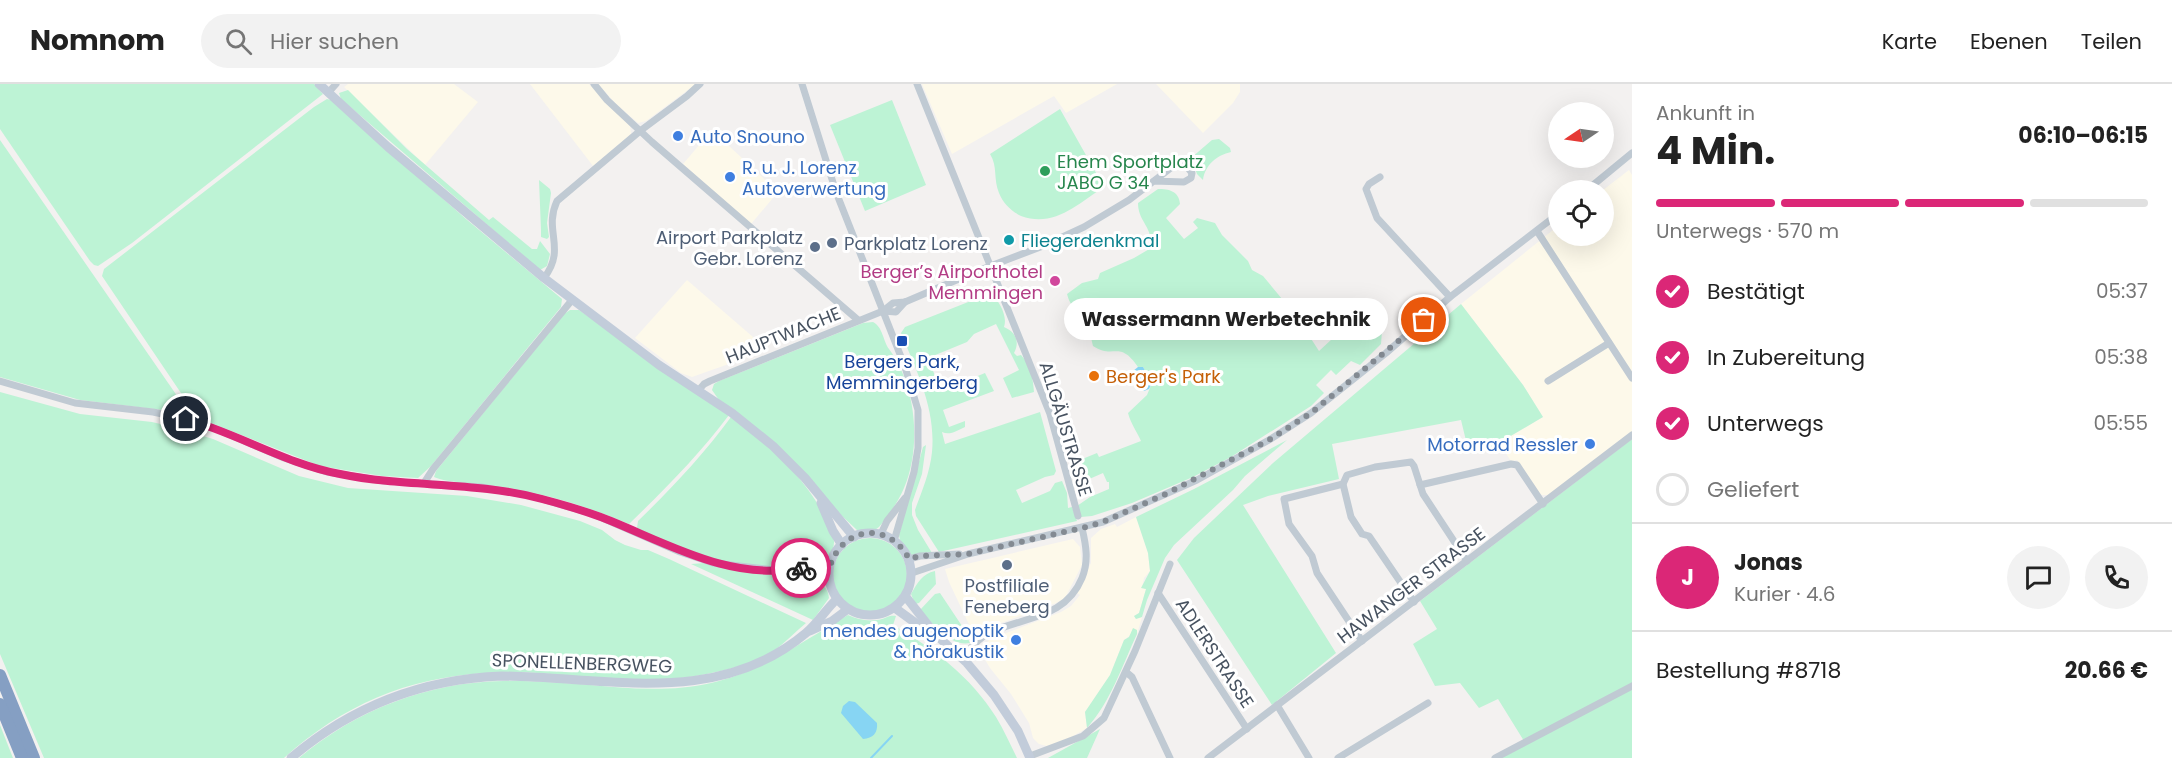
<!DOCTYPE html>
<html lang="de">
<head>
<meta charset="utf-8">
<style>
	body { margin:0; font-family:Poppins,sans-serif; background:#f2f2f2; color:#222; height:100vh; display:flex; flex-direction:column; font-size:22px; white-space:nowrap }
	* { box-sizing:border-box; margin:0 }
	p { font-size:20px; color:#767676 }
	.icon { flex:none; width:33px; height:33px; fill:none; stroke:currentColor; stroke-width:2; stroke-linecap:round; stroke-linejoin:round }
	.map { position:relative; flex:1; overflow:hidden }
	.side { display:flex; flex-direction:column; background:#fff; width:540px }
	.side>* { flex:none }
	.needle { width:39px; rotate:257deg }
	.fabs { position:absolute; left:1548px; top:18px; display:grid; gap:12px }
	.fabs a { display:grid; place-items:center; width:66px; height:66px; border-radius:50%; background:#fff; box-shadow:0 6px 24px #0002; font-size:30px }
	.pin { position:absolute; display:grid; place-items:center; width:51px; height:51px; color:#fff; margin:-26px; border:3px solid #fff; border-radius:50%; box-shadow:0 2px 6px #0007 }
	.courier { position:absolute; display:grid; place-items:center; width:60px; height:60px; margin:-30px; border:4px solid #db2777; border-radius:50%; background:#fff; color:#222; box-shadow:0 2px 8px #0007 }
	.bubble { position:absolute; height:42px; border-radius:21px; background:#fff; box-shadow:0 6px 24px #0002; font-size:20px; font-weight:700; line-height:42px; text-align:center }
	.summary em { font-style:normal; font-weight:700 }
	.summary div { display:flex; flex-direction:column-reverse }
	.summary { display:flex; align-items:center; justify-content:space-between; height:102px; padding:0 24px }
	h1 { font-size:39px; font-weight:700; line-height:45px }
	.bar { display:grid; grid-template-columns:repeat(4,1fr); gap:9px 6px; align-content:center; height:72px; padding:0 24px }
	.bar i { height:8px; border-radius:4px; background:#e0e0e0 }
	.bar .selected { background:#db2777 }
	.bar p { grid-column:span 4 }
	.line { display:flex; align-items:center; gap:15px; padding:0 24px; border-top:2px solid #e0e0e0 }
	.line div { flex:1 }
	.round { display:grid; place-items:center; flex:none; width:63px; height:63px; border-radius:32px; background:#f2f2f2 }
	ol { padding:0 24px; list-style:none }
	li { display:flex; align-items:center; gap:18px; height:66px }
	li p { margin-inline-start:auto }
	li .icon { padding:6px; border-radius:50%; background:#db2777; color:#fff; stroke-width:4 }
	li:last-child { color:#767676 }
	li i { width:33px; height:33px; border:3px solid #e0e0e0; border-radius:50% }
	header { display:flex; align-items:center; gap:36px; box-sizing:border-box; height:84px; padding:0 30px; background:#fff; border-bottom:2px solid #e0e0e0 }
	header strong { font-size:28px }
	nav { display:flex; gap:33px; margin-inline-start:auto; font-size:21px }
	.search { width:420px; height:54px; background:#f2f2f2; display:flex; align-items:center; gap:15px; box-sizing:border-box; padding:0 21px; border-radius:33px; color:#767676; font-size:22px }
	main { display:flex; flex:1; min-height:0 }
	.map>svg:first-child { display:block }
	.commercial { fill:#fdf9ea }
	.green { fill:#bdf3d5 }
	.water { fill:#87d5f3 }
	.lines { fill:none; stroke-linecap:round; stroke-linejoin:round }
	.stream { stroke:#87d5f3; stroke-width:2 }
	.street { stroke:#c0cad3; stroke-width:7 }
	.secondary { stroke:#c2ccda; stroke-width:9 }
	.highway { stroke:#859fc3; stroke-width:12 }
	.done { stroke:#838a92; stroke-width:6; stroke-dasharray:0 10.8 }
	.route { stroke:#db2777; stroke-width:8 }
	.shop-dot { fill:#3f7fe0; stroke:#fff; stroke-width:2 }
	.leisure-dot { fill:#2e9e5b; stroke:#fff; stroke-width:2 }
	.culture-dot { fill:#0f9aa8; stroke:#fff; stroke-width:2 }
	.service-dot { fill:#5c6f8a; stroke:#fff; stroke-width:2 }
	.hotel-dot { fill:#d1479c; stroke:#fff; stroke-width:2 }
	.transit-dot { fill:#1a4fb4; stroke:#fff; stroke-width:2 }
	.food-dot { fill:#e8710a; stroke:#fff; stroke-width:2 }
	.labels { text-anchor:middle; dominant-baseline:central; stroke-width:6; stroke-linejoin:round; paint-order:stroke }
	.shop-label { font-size:18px; fill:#366cbe; stroke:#fff; text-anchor:start }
	.leisure-label { font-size:18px; fill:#27864d; stroke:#fff; text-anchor:start }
	.service-label { font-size:18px; fill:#4e5e75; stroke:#fff; text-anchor:end }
	.culture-label { font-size:18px; fill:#0d838f; stroke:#fff; text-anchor:start }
	.hotel-label { font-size:18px; fill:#b23c85; stroke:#fff; text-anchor:end }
	.street-label { font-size:18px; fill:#475260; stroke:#fff }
	.transit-label { font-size:18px; fill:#164399; stroke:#fff }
	.food-label { font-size:18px; fill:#c56008; stroke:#fff; text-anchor:start }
</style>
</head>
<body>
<header>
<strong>Nomnom</strong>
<div class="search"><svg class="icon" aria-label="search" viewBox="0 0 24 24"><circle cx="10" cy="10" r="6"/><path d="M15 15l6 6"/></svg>Hier suchen</div>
<nav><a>Karte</a><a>Ebenen</a><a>Teilen</a></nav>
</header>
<main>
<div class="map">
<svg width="1632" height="674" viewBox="0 0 1632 674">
	<rect width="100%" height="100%" fill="#f3f1f0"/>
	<g class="commercial">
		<polygon points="348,0 454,0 478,18 425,81 344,3"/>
		<polygon points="530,0 589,0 630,42 631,50 593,82"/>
		<polygon points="598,0 696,0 646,37 638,39 616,20"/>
		<polygon points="922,0 1117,0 1066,29 1054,12 952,70"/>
		<polygon points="1156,0 1240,0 1240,8 1233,19 1203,49"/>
		<polygon points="712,46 778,108 751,140 683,80"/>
		<polygon points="1629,86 1632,91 1632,355 1550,411 1542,411 1539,409 1517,376 1511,377 1499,359 1543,333 1523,301 1461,220 1558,142 1558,152 1604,152 1603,106"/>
		<polygon points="687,196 768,266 692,293 681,289 635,254"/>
		<polygon points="1136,433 1148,469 1150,487 1144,494 1142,504 1146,505 1139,529 1134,532 1136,535 1142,533 1137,550 1137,546 1124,556 1110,591 1085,628 1087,644 1066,656 1047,662 1039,660 1033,654 1029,639 1011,610 990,584 980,567 989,556 996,553 1061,528 1071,522 1080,511 1077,509 1091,479 1091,454 1101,445 1115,440 1117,443"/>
		<polygon points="1073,455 1080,463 1082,481 1065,514 1056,519 993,542 975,553 949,498 945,485"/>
	</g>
	<g class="green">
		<polygon points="0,0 314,0 323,10 132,159 98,182 94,181 90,177 0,45"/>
		<polygon points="348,6 407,65 489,136 493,133 532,165 537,165 540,157 550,170 547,182 540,186 341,15 339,9"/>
		<polygon points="327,15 331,16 466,135 562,215 561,223 431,382 418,394 382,392 320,382 206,337 185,315 102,192 104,185 314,23"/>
		<polygon points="892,16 926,101 865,127 830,41"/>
		<path d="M 1060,25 L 1104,103 C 1078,120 1054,144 1021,132 C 1011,127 1003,119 999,109 C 993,95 998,83 990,70 Z"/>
		<path d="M 1219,55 L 1230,64 L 1231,68 C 1217,71 1205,81 1203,96 L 1197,90 L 1191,74 L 1212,56 Z"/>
		<polygon points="0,56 182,319 179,328 80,316 0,293"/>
		<polygon points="539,96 550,105 551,109 547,139 549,153 547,155 541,153 541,146"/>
		<path d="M 1158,105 C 1169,105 1179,107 1180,120 L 1166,134 L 1184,155 L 1198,144 L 1193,138 L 1197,134 L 1215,139 L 1222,151 L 1248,177 L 1252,186 L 1263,192 L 1297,233 L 1319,267 L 1332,255 L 1321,240 L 1334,220 L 1355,220 L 1382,247 L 1381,260 L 1360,281 L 1351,277 L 1336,291 L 1331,286 L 1316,301 L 1324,309 L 1311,322 L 1231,373 L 1193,393 L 1132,419 L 1092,432 L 1081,433 L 1077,422 L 1090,413 L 1109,405 L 1109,398 L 1107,398 L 1103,389 L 1078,400 L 1069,374 L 1073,372 L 1075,378 L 1097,369 L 1099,373 L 1141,357 C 1136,346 1131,340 1128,329 L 1147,311 L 1152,299 L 1143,283 L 1138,283 C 1119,255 1114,276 1093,262 C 1090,250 1089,239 1080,229 C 1073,222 1070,221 1067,210 L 1082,199 L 1098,195 L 1100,189 L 1134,174 L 1151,164 C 1153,142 1138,138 1138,119 Z"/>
		<path d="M 991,209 C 999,217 1008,232 1004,243 C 1016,248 1020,258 1014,269 L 1017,272 L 1021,271 C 1031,281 1033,295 1034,308 L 1012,314 L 1003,294 L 1019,286 L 996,240 L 974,250 L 967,258 L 928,274 L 941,307 L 985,289 L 994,307 L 943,326 L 949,343 L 965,337 L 965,343 C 958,346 950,352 942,348 L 945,360 L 1040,328 L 1056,387 L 1054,391 L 1045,393 L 1016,406 L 1022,419 L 1050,407 L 1055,399 L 1062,397 L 1067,409 L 1068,424 L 1072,423 L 1077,437 L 939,468 L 916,432 L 915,426 C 922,407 930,388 932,368 C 936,325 917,288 901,249 L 905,243 Z"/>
		<polygon points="1461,220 1523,301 1543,333 1485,367 1469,369 1461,336 1332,360 1339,395 1268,412 1243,421 1336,569 1272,621 1177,476 1194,454 1273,379"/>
		<path d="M 570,226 L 579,226 L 729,331 C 699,371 665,405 629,440 C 589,423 546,410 503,403 C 487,400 446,399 434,393 L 436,387 L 564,230 Z"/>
		<path d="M 873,238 C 883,243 883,257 889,265 C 916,301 922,362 904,404 C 898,418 889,431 879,443 L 875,446 L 858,447 L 719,316 L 712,306 L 714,300 L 719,297 L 863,239 Z"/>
		<path d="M 0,308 L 80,330 L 152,338 L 173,343 L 213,355 L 299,392 L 348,404 L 467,412 L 521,421 L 580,437 L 602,446 L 615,456 L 625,461 L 641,466 L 648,466 L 669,475 L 806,539 C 796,547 786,558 775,566 C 758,577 736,584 716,588 C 684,595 649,599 617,596 C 573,593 529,585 485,589 C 406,594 343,621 284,674 L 44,674 L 0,570 Z"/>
		<path d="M 731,333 C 775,366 818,403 834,457 C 836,498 729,481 705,474 C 682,466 657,457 637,444 L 638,437 C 672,404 703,371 731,333 Z"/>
		<polygon points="1632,355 1632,600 1524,657 1498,615 1479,624 1460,599 1435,602 1413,560 1437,545 1420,517"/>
		<polygon points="1287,356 1245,392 1233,406 1174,461 1165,474 1147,516 1142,533 1136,535 1134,532 1139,529 1146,505 1141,504 1150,487 1148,469 1136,433 1194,405"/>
		<polygon points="926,361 922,390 912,419 912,431 918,446 932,469 910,471 900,456 899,451 923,363"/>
		<circle cx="870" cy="491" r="37"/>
		<path d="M 705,479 L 724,484 L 813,497 C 823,501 828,503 829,514 L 813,536 L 691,480 Z"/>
		<path d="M 935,487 L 936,500 L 919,519 L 915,520 L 911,510 C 918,498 922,490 935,487 Z"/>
		<path d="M 940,509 L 962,542 L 970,559 C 950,563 932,539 920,526 L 935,510 Z"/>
		<path d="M 848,531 C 858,536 871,538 882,535 C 888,533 890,531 896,532 L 893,541 C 933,564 971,593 996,633 C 1004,646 1010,660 1017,674 L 299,674 C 356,626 428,598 503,597 C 529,596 554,599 580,600 C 623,604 668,609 711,599 C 763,587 803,557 848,531 Z"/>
		<path d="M 1133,544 L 1137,546 L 1137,550 C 1122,582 1111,617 1087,644 L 1085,628 L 1110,591 L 1124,556 L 1129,553 Z"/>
		<polygon points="1632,604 1632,674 1501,674"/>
		<polygon points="0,641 13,674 0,674"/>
		<polygon points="1100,645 1087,674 1048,674"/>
	</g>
	<g class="water">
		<path d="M 1138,283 L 1143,283 L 1152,299 L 1149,305 L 1144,307 C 1137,303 1134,296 1133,287 Z"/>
		<path d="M 849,617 L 855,618 L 877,639 C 878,649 873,654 863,655 L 841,629 L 843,622 Z"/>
	</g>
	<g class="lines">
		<polyline class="stream" points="871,674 892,652"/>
		<g class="street">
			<polyline points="594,0 607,16 652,58 858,236"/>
			<polyline points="802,0 836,108 905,283 918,326 918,364 914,388 894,457"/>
			<polyline points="917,0 1050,330 1078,432"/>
			<polyline points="328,9 336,0"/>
			<polyline points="1380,93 1369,100 1366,105 1377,134 1450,213"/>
			<polyline points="1587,106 1632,69"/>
			<polyline points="1537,147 1632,294"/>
			<path d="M 544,194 C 567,164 543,147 557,117 L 640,47 L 687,12 L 700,0"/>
			<polyline points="883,227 896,228 905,218"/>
			<polyline points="0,297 75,319 153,328 186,335 219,346 284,374 327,388 384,397 481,403 528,411 593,430 680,468 713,479 783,487 813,495 830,496"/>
			<polyline points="1548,297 1609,259"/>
			<polyline points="698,307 704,300 710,297 883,227 893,219 905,218 980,186 1043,162 1084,143 1129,116 1176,80 1185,80 1192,89 1191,94 1184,98 1154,97"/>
			<polyline points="424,399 433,385 572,216"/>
			<polyline points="1343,400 1284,415 1289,440 1312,472 1317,489 1362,557"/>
			<polyline points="1420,401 1511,380 1517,381 1543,420"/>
			<polyline points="881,450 887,437 905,414"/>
			<polyline points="909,475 920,472 959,470"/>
			<polyline points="786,487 812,482 830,482"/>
			<polyline points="912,489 968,470 1103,438 1197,396 1269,356 1311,329 1386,269 1450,213 1558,130"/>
			<polyline points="1158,509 1247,645"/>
			<polyline points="1414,518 1369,452 1362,450 1351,433 1343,400 1347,391 1375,383 1411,378 1414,382 1423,410 1467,477"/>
			<path d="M 962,574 C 970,565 978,554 989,549 C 1025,532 1065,535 1082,494 C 1089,477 1086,461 1082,444"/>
			<polyline points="1126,588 1132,593 1170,674"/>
			<polyline points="1277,621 1309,674"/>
			<polyline points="1030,672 1083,652 1104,634 1135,567 1170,480"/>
			<polyline points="1208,674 1632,351"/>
			<polyline points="1338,674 1428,619"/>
			<polyline points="1495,674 1632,602"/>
		</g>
		<g class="secondary">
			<polyline points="319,0 388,63 544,194 659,281 732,329 773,362 805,394 854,453"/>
			<polyline points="821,419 833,447 842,461"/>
			<circle cx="870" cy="490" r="41"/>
			<polyline points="906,513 935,550 967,579 994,611 1018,647 1030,674"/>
			<polyline points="895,524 921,543 933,549"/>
			<polyline points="810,547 832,537 848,525"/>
			<path d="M 291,674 C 351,623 423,595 502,592 C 607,593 717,624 806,549 C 818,539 826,525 837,515"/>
		</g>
		<g class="highway">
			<polyline points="0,591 34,674"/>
			<polyline points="0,620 22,674"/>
		</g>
	</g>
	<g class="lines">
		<path class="done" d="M 801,484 L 830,482 C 843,442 889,437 909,475 L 920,472 L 968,470 L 1082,444 L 1103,438 L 1168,409 L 1269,356 L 1311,329 L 1424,236"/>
		<path class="route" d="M 186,335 C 239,350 286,380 340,390 C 407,404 476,397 542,415 C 565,421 589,428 611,437 C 672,462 733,497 801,484"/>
	</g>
	<g class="shop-dot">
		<circle cx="678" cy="52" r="6"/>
		<circle cx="730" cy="93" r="6"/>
		<circle cx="1590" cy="360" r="6"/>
		<circle cx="1016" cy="556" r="6"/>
	</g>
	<circle class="leisure-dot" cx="1045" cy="87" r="6"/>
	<circle class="culture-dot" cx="1009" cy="156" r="6"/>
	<g class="service-dot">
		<circle cx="832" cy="159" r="6"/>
		<circle cx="815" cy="163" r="6"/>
		<circle cx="1007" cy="481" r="6"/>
	</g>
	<circle class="hotel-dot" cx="1055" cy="197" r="6"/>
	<rect class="transit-dot" x="896" y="251" width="12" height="12" rx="3"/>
	<circle class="food-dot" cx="1094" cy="292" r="6"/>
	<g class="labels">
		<g class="shop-label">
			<text x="690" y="52">Auto Snouno</text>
			<text x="742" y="83">R. u. J. Lorenz<tspan x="742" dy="21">Autoverwertung</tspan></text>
			<text x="1578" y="360" text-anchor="end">Motorrad Ressler</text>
			<text x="1004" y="546" text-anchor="end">mendes augenoptik<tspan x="1004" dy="21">&amp; hörakustik</tspan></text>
		</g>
		<g class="leisure-label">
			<text x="1057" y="77">Ehem Sportplatz<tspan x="1057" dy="21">JABO G 34</tspan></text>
		</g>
		<g class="service-label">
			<text x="803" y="153">Airport Parkplatz<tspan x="803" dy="21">Gebr. Lorenz</tspan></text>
			<text x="844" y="159" text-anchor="start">Parkplatz Lorenz</text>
			<text x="1007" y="501" text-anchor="middle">Postfiliale<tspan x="1007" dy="21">Feneberg</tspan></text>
		</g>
		<g class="culture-label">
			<text x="1021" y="156">Fliegerdenkmal</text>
		</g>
		<g class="hotel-label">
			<text x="1043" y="187">Berger’s Airporthotel<tspan x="1043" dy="21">Memmingen</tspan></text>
		</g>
		<g class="street-label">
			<text transform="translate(783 251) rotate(-22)">HAUPTWACHE</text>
			<text transform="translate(1066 345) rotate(73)">ALLGÄUSTRASSE</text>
			<text transform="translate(1411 501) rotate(-37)">HAWANGER STRASSE</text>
			<text transform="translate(1215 569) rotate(57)">ADLERSTRASSE</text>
			<text transform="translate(582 579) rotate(2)">SPONELLENBERGWEG</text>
		</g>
		<g class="transit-label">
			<text x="902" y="277">Bergers Park,<tspan x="902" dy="21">Memmingerberg</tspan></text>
		</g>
		<g class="food-label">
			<text x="1106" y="292">Berger's Park</text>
		</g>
	</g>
</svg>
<div class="fabs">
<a><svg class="needle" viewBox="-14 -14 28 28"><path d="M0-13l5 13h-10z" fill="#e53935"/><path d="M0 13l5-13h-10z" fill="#767676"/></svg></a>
<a><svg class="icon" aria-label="locate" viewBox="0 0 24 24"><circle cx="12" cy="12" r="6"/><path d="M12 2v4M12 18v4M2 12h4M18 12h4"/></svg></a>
</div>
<div class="pin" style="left:1424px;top:236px;background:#ea580c"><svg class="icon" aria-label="bag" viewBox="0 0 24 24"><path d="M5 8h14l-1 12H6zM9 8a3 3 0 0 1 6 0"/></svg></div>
<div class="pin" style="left:186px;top:335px;background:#1f2937"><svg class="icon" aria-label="home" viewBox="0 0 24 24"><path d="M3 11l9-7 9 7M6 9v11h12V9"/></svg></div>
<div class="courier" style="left:801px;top:484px"><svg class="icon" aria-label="bike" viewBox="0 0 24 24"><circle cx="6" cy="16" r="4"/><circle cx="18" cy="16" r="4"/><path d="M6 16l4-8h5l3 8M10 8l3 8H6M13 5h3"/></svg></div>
<div class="bubble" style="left:1064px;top:214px;width:324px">Wassermann Werbetechnik</div>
</div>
<section class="side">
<div class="summary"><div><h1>4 Min.</h1><p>Ankunft in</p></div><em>06:10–06:15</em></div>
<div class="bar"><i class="selected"></i><i class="selected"></i><i class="selected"></i><i></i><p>Unterwegs · 570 m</p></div>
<ol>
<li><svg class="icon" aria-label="check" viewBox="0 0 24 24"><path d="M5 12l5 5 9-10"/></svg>Bestätigt<p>05:37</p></li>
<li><svg class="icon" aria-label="check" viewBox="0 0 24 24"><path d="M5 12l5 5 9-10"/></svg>In Zubereitung<p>05:38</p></li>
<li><svg class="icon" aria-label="check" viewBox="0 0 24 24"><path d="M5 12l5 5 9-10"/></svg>Unterwegs<p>05:55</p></li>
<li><i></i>Geliefert</li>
</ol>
<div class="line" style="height:108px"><b class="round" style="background:#db2777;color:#fff">J</b><div><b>Jonas</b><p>Kurier · 4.6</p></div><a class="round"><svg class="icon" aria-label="chat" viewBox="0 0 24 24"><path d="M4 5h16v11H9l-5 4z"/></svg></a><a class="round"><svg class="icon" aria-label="phone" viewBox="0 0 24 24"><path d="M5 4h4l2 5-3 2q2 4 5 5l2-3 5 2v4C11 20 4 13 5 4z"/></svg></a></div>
<div class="line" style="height:78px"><div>Bestellung #8718</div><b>20.66 €</b></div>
</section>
</main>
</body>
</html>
